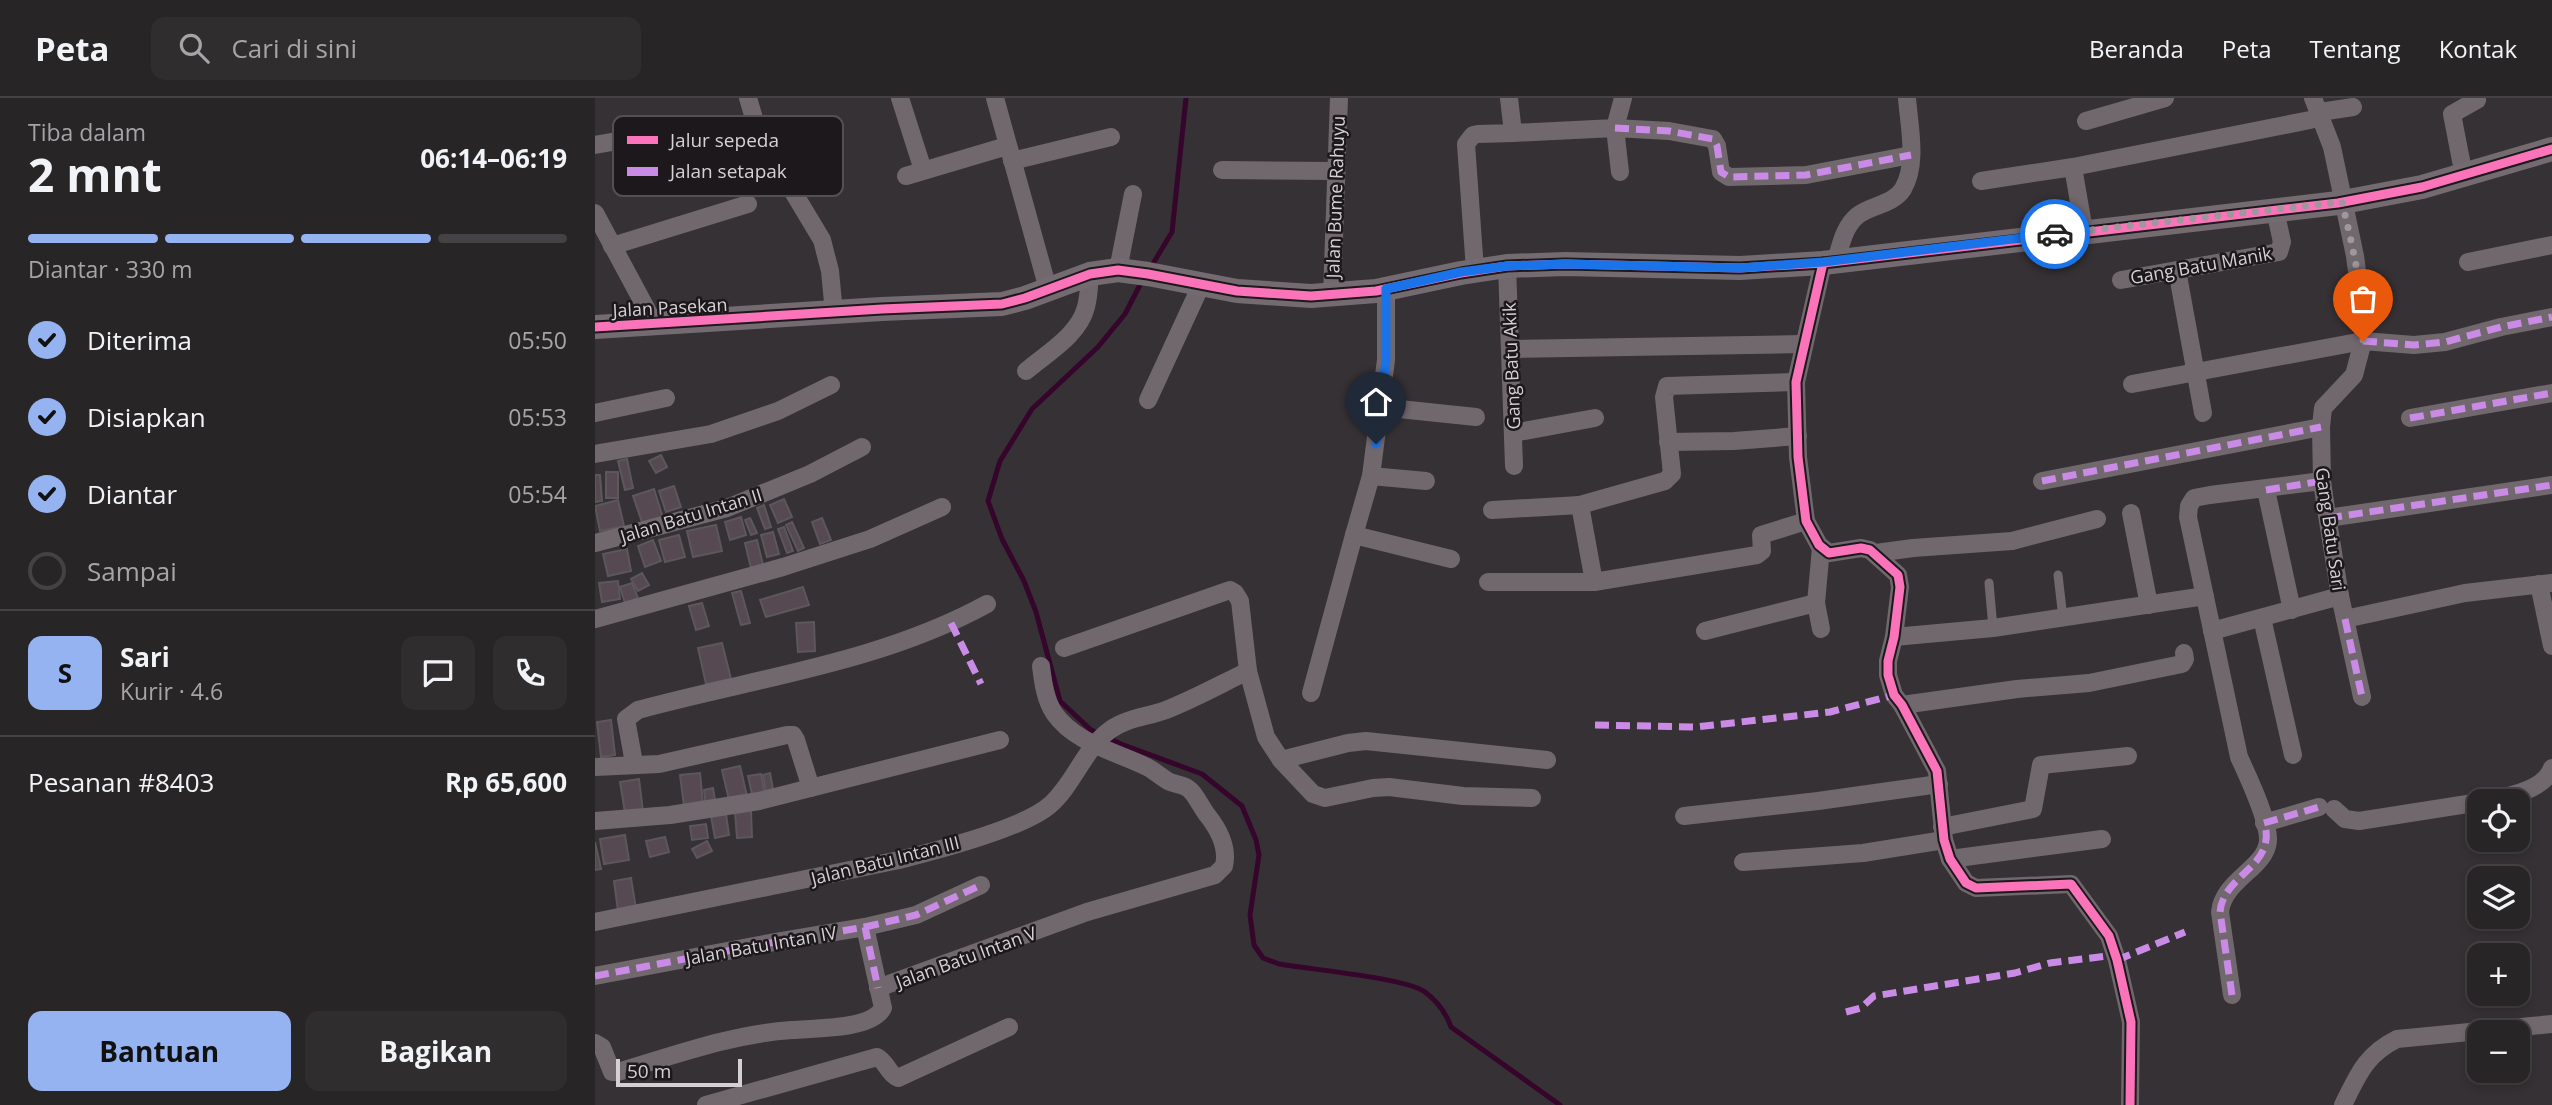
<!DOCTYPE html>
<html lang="id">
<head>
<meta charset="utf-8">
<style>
	body { margin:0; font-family:"Open Sans",sans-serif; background:#302d2f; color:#f1f3f6; height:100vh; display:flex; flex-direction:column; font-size:26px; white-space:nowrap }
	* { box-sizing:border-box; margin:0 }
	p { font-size:23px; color:#a5a5a7 }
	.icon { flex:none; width:38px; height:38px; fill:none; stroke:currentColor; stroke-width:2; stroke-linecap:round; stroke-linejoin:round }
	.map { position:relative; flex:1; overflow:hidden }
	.side { display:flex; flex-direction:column; background:#282527; width:595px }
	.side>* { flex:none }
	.controls { position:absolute; left:1872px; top:691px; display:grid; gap:14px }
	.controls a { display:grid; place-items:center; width:63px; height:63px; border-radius:14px; background:#282527; box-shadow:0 4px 10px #0003,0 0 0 2px #444244; font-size:35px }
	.scale { position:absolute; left:21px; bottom:18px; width:126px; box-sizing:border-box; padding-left:7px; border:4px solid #d6d0d4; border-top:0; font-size:19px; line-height:24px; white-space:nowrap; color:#d6d0d4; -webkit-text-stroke:5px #1c181b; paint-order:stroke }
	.pin { position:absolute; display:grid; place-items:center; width:60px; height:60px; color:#fff; margin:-72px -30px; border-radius:50% 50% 50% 0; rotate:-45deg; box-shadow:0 0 7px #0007 }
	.pin .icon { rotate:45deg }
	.courier { position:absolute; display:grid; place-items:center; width:70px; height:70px; margin:-35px; border:5px solid #1a73e8; border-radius:50%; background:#fff; color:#222; box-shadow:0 2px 9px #0007 }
	.overview em { font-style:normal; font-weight:700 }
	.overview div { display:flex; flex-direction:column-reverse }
	.overview { display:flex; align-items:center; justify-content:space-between; height:119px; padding:0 28px }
	h1 { font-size:46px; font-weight:700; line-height:52px }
	.bar { display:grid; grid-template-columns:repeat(4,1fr); gap:10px 7px; align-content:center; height:84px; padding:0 28px }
	.bar i { height:9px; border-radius:5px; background:#444244 }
	.bar .active { background:#95b2f1 }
	.bar p { grid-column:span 4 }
	.line { display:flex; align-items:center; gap:18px; padding:0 28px; border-top:2px solid #444244 }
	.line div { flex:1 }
	.round { display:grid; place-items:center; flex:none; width:74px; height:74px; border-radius:14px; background:#302d2f }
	ol { padding:0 28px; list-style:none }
	li { display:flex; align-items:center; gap:21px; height:77px }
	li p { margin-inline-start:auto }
	li .icon { padding:7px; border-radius:50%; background:#95b2f1; color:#111; stroke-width:4 }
	li:last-child { color:#a5a5a7 }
	li i { width:38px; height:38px; border:4px solid #444244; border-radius:50% }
	.action { display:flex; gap:14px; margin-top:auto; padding:14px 28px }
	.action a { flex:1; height:80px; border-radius:14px; background:#95b2f1; color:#111; font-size:28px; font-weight:700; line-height:80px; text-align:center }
	.action a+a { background:#302d2f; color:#f1f3f6 }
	header { display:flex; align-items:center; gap:42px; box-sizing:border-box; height:98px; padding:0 35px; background:#282527; border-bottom:2px solid #444244 }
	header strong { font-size:33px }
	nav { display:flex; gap:38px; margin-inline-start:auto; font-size:24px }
	.search { width:490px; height:63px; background:#302d2f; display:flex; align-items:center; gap:18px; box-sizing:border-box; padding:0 24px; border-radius:14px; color:#a5a5a7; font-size:26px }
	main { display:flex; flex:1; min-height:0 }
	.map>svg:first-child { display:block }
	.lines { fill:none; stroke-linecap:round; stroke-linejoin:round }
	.stream { stroke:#35052b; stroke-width:5 }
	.building { fill:#564952; stroke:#5c575a; stroke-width:2 }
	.lane { stroke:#71686e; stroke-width:9 }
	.street { stroke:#71686e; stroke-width:18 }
	.secondary { stroke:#746b70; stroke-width:24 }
	.quiet { stroke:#ca8be6; stroke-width:7; stroke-dasharray:14 7; stroke-linecap:butt }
	.cycleway-casing { stroke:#1c181b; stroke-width:13 }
	.cycleway { stroke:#fb73b8; stroke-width:9 }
	.done { stroke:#9e989c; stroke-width:7; stroke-dasharray:0 12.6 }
	.route { stroke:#1a73e8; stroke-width:9 }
	.labels { text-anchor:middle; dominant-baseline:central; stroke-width:5; stroke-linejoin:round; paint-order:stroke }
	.street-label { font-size:18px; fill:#d6d0d4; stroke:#1c181b }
	.key { fill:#1c181b; stroke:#544f52; stroke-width:2 }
	.key-label { font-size:19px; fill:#d6d0d4 }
</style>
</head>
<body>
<header>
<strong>Peta</strong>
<div class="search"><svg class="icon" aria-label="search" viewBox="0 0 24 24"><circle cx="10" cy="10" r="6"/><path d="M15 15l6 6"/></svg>Cari di sini</div>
<nav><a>Beranda</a><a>Peta</a><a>Tentang</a><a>Kontak</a></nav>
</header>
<main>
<section class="side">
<div class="overview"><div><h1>2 mnt</h1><p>Tiba dalam</p></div><em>06:14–06:19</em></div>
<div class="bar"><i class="active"></i><i class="active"></i><i class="active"></i><i></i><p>Diantar · 330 m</p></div>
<ol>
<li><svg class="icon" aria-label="check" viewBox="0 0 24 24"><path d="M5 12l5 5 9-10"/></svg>Diterima<p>05:50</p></li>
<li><svg class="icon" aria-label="check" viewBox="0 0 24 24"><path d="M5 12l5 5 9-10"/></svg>Disiapkan<p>05:53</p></li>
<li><svg class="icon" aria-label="check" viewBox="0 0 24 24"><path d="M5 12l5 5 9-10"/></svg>Diantar<p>05:54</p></li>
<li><i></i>Sampai</li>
</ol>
<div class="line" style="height:126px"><b class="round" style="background:#95b2f1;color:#111">S</b><div><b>Sari</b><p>Kurir · 4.6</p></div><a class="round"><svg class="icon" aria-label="chat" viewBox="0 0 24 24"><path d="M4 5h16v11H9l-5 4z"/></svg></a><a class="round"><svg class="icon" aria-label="phone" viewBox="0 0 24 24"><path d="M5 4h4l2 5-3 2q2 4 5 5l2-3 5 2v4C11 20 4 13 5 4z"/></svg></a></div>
<div class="line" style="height:91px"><div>Pesanan #8403</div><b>Rp 65,600</b></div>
<div class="action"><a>Bantuan</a><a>Bagikan</a></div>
</section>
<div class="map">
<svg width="1957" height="1007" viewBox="0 0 1957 1007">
	<rect width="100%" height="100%" fill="#363134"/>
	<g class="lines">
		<g class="stream">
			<polyline points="556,169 577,134 591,0"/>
			<path d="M 547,183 L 530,216 L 503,249 L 437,311 L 405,363 L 393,403 L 407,441 L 429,483 L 441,514 L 465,603 L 496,632 L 526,646 L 607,676 L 647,708 L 661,742 L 664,757 L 655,817 L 659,847 L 668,860 L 684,866 C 712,871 812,880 830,894 C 842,903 851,915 856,929 L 965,1007"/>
		</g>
	</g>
	<g class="building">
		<polygon points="66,357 72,369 61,375 54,363"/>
		<polygon points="32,361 38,390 30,392 23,363"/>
		<rect x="11" y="374" width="12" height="26"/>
		<polygon points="0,377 5,377 7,403 0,404"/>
		<polygon points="79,388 86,409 71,414 64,393"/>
		<polygon points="59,391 68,420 48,427 38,398"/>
		<polygon points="189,401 197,419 183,425 175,407"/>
		<polygon points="23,402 29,428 5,433 0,408"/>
		<polygon points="169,407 176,429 170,431 162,410"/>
		<polygon points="146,419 151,437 135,442 130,424"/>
		<polygon points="155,420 162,435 156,437 150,422"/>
		<polygon points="227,420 236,442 225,446 217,424"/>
		<polygon points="197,424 209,450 203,453 191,427"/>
		<polygon points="121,427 127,453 98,459 92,433"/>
		<polygon points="189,429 198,453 192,455 183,431"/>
		<polygon points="178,434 184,456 172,459 166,437"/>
		<polygon points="84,437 90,459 70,464 64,442"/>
		<polygon points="58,442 66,463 50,469 43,448"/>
		<polygon points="162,442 168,467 156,470 150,445"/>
		<polygon points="32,451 36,473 13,478 8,456"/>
		<polygon points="47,475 54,487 43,493 36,481"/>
		<polygon points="23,483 25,501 7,504 4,485"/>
		<polygon points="37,485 43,500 30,505 25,489"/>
		<polygon points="208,489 214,507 171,519 165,502"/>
		<polygon points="146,493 155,525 146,527 137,495"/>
		<polygon points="107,505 114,528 101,532 94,508"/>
		<polygon points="219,524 220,553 203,554 201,525"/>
		<polygon points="127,545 136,581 111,586 103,550"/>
		<polygon points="16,622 20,657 6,659 2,624"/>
		<polygon points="145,668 152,698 134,702 127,672"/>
		<polygon points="105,675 108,706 89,708 85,677"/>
		<polygon points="175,675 178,691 171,693 168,677"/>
		<polygon points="166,676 170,698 158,701 153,678"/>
		<polygon points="44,681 48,713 30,715 25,684"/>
		<polygon points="118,690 121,708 111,709 109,692"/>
		<polygon points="156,713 157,739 142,740 140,714"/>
		<polygon points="131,716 134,737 120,740 116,718"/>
		<polygon points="111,726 113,740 97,742 95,728"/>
		<polygon points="30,737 34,762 9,766 5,741"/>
		<polygon points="70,739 74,754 55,759 51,743"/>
		<polygon points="112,743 117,753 102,760 97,751"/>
		<polygon points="0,744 6,771 0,772"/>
		<polygon points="36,780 41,811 23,813 19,783"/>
	</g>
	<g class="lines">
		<g class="lane">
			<polyline points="1463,477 1468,520"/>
			<polyline points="1394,485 1398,530"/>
		</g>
		<g class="street">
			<polyline points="153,0 161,27 176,57 227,142 235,173 239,215"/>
			<polyline points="305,0 328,72"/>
			<polyline points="400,0 453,191"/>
			<polyline points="1718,0 1737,49 1760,158 1768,219 1768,243 1759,277 1728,310 1726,329 1727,383 1731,411 1745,498 1767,599"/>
			<polyline points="1725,14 1758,9"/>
			<polyline points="1491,23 1570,0"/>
			<polyline points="918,35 1020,30 1028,0"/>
			<polyline points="0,47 120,26"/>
			<polyline points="417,63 516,39"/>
			<polyline points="1478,69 1489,133"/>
			<polyline points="627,72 740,73"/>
			<polyline points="1025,74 1020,30 1074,33 1118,41 1122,48 1126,74 1134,79 1211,77 1316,57"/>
			<polyline points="311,78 412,48"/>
			<polyline points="1869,78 1857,16 1882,2"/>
			<polyline points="1386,83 1478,69 1715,22"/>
			<polyline points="0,115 59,225"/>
			<polyline points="17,148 153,106"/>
			<path d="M 1241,162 C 1246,147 1249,129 1262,118 C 1275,107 1298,107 1308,91 C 1323,65 1314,28 1312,0"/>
			<polyline points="1873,164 1957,147"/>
			<polyline points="1228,165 1201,284 1203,359 1211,423 1224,447 1234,455 1266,450 1275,452 1303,477 1305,489 1299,539 1293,563 1293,577 1299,597 1307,607 1342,673 1349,742 1355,761 1371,785 1381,790 1476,786 1514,838 1522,862 1536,924 1535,1007"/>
			<polyline points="912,168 919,368"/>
			<polyline points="523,172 538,96"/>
			<polyline points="880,172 871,46 878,37 883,36 918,35 914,0"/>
			<polyline points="1582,172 1608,315"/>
			<polyline points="1526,182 1684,154 1687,144 1680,112"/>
			<polyline points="791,191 791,262 776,378 831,383"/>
			<polyline points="737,197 744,0"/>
			<polyline points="916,251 1208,246"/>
			<path d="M 431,273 C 452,255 484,237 491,209 C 494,198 494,187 495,176"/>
			<polyline points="1537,286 1768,243 1819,247 1850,244 1906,229 1957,219"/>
			<polyline points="553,302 607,185"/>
			<polyline points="785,309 881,319"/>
			<polyline points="0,315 71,300"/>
			<polyline points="1815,320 1957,295"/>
			<polyline points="918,335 1000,320"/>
			<polyline points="1073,344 1139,343 1203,338"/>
			<polyline points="0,356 116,336 183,313 236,287"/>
			<polyline points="776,378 759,437 856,461"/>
			<polyline points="1447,383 1726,329"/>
			<polyline points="1671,392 1697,512"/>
			<polyline points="897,412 985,407"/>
			<polyline points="1536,415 1554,507"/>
			<polyline points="1733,420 1957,387"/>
			<polyline points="0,445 132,410 215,376 267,349"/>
			<polyline points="1226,450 1221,505 1226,531"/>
			<polyline points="1281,455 1318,450 1417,443 1502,421"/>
			<polyline points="893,484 999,484 985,407 1070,383 1077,376 1069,299 1072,288 1201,284"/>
			<polyline points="999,484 1162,457 1167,453 1166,437 1211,423"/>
			<polyline points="1944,486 1957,548"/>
			<polyline points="1667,520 1698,657"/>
			<polyline points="0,521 188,469 275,441 347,409"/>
			<polyline points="1750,521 1870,495 1957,485"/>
			<polyline points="1110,533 1221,505"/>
			<polyline points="1617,533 1745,498"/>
			<polyline points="1299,539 1398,530 1610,498"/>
			<polyline points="469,550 635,492 640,495 645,503 653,573 671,639 686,662 718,696 730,700 778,690 794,689 868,698 937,700"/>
			<polyline points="716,595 759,437"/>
			<polyline points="1307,607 1422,591 1494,585 1587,566 1590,561 1589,555"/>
			<polyline points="686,662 753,645 771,643 952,662"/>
			<path d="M 39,665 L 31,621 L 43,612 C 160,580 284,565 392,506"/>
			<polyline points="0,669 64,666 192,637 198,637 201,642 216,690"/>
			<path d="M 1888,704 C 1910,699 1949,693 1957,670"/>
			<polyline points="1739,711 1750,721 1764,723 1885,704"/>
			<polyline points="1089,718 1223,703 1344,686"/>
			<polyline points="0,723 75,717 164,703 405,642"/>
			<polyline points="1669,725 1724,709"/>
			<polyline points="1347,729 1438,711 1446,667 1533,658"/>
			<polyline points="1355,761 1507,741"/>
			<polyline points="1148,764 1268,755 1349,742"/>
			<path d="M 0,824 L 304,762 C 340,753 429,730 455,707 C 479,686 489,651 515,632 C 531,620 552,619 571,612 C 599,601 626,586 653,573"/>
			<polyline points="270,829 321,817 386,787"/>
			<path d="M 0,878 L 180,844 L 270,829 L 288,910 C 276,932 220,930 197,932 C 137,936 80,957 23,974 L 17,974 L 7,949 L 0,945"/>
			<path d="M 283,890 L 492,814 L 620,777 L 629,768 C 633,750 624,732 613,718 C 607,711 601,697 595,692 C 589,686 582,687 575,684 C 567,680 560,673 552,669 C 520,653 481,646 459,615 C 450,601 448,584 446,568"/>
			<path d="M 1637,897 L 1625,814 C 1628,782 1671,770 1673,743 C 1674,722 1653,679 1644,659 L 1593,419 L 1594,408 L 1599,400 L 1615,397 L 1727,383"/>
			<path d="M 111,1007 L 282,959 C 292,964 293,976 303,980 L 414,929"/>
			<path d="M 1748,1007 C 1763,977 1770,957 1802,941 L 1957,926"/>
		</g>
		<polyline class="secondary" points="0,229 287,211 407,206 430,200 495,176 523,172 553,176 642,193 716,198 781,193 866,175 912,168 970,166 1145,170 1228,165 1743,105 1827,89 1957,51"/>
		<g class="quiet">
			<polyline points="1020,30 1074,33 1118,41 1122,48 1126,74 1134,79 1211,77 1316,57"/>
			<polyline points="1768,243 1819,247 1850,244 1906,229 1957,219"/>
			<polyline points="1815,320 1957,295"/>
			<polyline points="1447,383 1726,329"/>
			<polyline points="1671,392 1727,383"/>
			<polyline points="1733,420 1957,387"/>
			<polyline points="1750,521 1767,599"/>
			<polyline points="356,525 386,586"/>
			<polyline points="1000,627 1101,629 1235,614 1299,597"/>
			<polyline points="1669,725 1724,709"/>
			<polyline points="270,829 321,817 386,787"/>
			<polyline points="1522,862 1590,834"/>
			<polyline points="0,878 180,844 270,829 283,890"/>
			<path d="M 1637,897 L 1625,814 C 1628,778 1676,770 1671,732"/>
			<polyline points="1251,914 1266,910 1279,898 1420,875 1455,865 1520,857"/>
		</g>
		<defs>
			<g id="cycleway">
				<polyline points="1228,165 1201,284 1203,359 1211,423 1224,447 1234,455 1266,450 1275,452 1303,477 1305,489 1299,539 1293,563 1293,577 1299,597 1307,607 1342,673 1349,742 1355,761 1371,785 1381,790 1476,786 1514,838 1522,862 1536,924 1535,1007"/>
				<polyline points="0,229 287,211 407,206 430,200 495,176 523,172 553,176 642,193 716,198 781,193 866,175 912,168 970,166 1145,170 1228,165 1743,105 1827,89 1957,51"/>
			</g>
		</defs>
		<use href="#cycleway" class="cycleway-casing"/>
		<use href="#cycleway" class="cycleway"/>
	</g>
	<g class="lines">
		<path class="done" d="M 1460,136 L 1747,104 C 1758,150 1769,196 1768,243"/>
		<polyline class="route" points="781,346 791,262 791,191 866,174 912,168 970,166 1145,170 1228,164 1460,136"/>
	</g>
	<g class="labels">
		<g class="street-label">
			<text transform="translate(740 99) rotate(-88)">Jalan Bume Rahuyu</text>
			<text transform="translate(1606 167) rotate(-10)">Gang Batu Manik</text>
			<text transform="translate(75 209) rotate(-3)">Jalan Pasekan</text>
			<text transform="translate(916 268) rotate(-92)">Gang Batu Akik</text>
			<text transform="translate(96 417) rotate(-17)">Jalan Batu Intan II</text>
			<text transform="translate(1736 431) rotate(82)">Gang Batu Sari</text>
			<text transform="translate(290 762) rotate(-14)">Jalan Batu Intan III</text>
			<text transform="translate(166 847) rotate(-10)">Jalan Batu Intan IV</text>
			<text transform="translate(371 859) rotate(-20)">Jalan Batu Intan V</text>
		</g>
	</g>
	<rect x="18" y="18" width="230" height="80" rx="10" class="key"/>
	<rect x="32" y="38" width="31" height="8" fill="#fb73b8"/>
	<rect x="32" y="69" width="31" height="9" fill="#ca8be6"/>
	<g class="key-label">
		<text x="75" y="49">Jalur sepeda</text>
		<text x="75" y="80">Jalan setapak</text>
	</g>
</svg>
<div class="controls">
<a><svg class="icon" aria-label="locate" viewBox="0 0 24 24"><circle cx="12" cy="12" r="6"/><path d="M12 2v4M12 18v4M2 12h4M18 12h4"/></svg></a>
<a><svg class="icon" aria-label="layers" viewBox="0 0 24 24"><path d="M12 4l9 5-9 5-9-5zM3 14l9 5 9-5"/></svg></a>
<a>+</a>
<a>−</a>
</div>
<div class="scale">50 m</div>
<div class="pin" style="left:1768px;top:243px;background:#ea580c"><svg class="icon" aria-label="bag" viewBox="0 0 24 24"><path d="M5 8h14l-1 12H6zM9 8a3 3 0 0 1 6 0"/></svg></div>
<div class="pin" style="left:781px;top:346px;background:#1f2937"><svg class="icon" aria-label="home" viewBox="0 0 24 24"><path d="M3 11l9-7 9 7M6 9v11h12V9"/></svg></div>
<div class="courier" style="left:1460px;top:136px"><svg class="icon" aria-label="car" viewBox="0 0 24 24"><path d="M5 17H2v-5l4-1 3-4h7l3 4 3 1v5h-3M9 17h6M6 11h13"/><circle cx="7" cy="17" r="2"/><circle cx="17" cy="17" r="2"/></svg></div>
</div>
</main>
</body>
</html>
